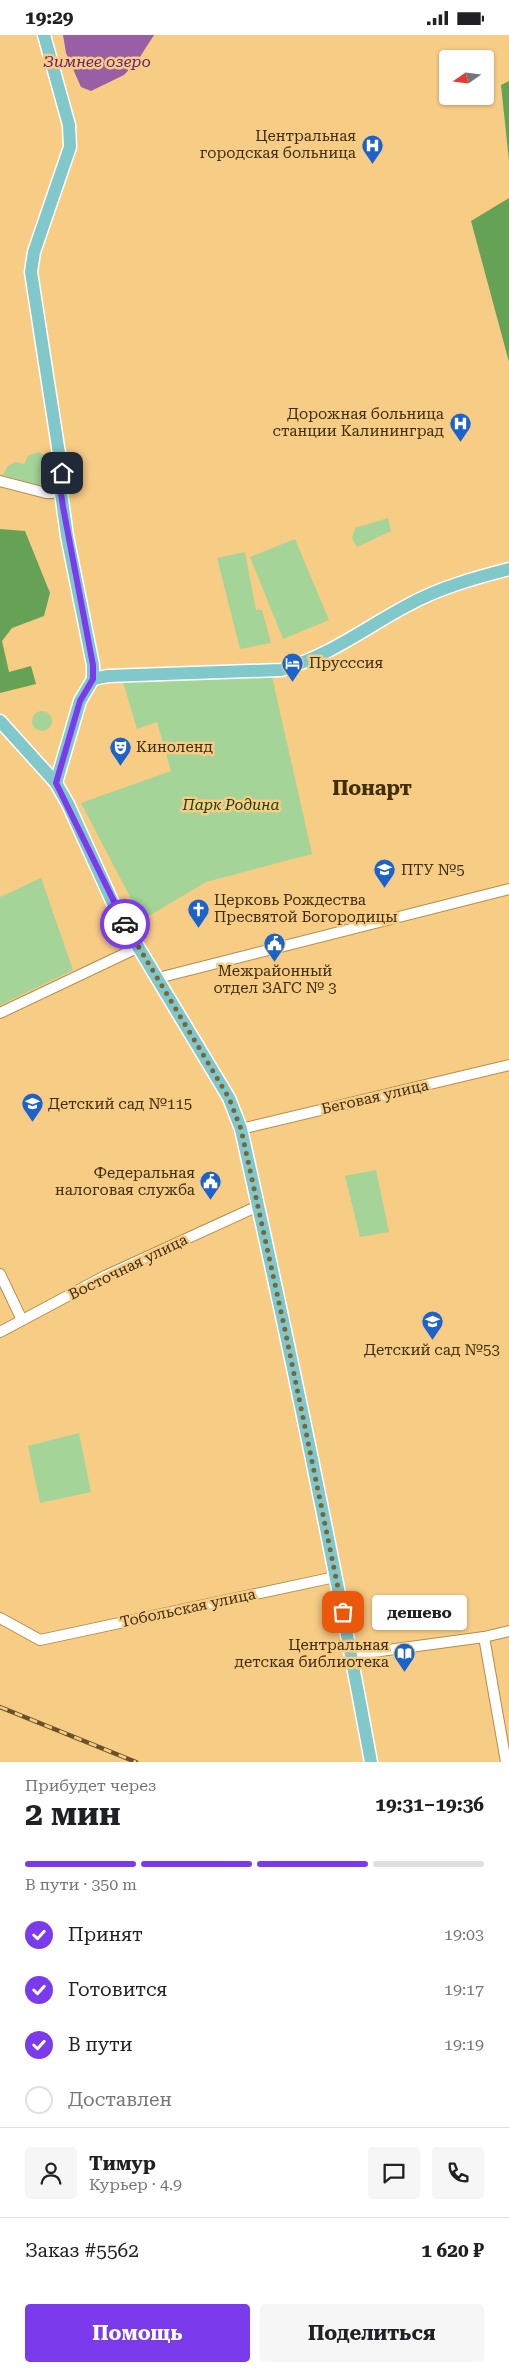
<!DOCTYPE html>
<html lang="ru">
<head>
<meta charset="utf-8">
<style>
	body { margin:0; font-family:"Roboto Serif",serif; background:#f6f6f6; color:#202124; height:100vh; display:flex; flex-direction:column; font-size:19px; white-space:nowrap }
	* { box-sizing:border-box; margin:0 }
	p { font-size:16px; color:#757577 }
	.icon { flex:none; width:28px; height:28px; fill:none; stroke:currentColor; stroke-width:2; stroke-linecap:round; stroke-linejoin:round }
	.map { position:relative; height:1727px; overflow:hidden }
	.details { display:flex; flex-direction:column; background:#fff; flex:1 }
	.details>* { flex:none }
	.needle { width:32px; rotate:256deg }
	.fabs { position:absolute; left:439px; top:15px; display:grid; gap:10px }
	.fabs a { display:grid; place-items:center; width:55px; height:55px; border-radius:5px; background:#fff; box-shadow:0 1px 4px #0004; font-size:25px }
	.pin { position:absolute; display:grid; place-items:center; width:42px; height:42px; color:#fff; margin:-21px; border-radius:10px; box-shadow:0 2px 8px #0006 }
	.courier { position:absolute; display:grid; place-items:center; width:50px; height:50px; margin:-25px; border:4px solid #7c3aed; border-radius:50%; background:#fff; color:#222; box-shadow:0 1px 6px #0007 }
	.bubble { position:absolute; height:35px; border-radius:5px; background:#fff; box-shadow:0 1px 4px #0004; font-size:16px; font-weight:700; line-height:35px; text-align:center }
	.headline em { font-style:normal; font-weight:700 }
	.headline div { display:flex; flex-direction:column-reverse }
	.headline { display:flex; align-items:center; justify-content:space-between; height:85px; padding:0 25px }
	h1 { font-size:32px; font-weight:700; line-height:38px }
	.bar { display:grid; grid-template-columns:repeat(4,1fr); gap:8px 5px; align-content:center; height:60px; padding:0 25px }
	.bar i { height:6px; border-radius:4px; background:#e0e0e0 }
	.bar .current { background:#7c3aed }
	.bar p { grid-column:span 4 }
	.line { display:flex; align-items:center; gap:12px; padding:0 25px; border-top:1px solid #e0e0e0 }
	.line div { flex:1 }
	.round { display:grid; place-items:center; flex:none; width:52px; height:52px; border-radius:5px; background:#f6f6f6 }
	ol { padding:0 25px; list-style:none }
	li { display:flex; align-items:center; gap:15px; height:55px }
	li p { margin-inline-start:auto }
	li .icon { padding:5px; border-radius:50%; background:#7c3aed; color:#fff; stroke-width:4 }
	li:last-child { color:#757577 }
	li i { width:28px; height:28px; border:2px solid #e0e0e0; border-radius:50% }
	.button { display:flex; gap:10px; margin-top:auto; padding:10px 25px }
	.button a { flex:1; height:58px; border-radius:5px; background:#7c3aed; color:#fff; font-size:20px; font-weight:700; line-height:58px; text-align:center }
	.button a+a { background:#f6f6f6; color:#202124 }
	.status { display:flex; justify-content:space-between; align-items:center; height:35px; padding:0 25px; background:#fff; direction:ltr }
	.status svg { height:14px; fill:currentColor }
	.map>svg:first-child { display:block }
	.green { fill:#a4d498 }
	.forest { fill:#65a256 }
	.water { fill:#985ea6 }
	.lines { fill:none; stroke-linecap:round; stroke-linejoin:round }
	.minor-casing { stroke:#b68d46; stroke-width:12 }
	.major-casing { stroke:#fff; stroke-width:15 }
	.minor { stroke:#fff; stroke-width:10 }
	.major { stroke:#81c8cb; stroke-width:12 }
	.rail-casing { stroke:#69522a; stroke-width:4.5 }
	.rail { stroke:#f7cc85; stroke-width:2.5; stroke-dasharray:8; stroke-linecap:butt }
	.done { stroke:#7d6437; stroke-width:5; stroke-dasharray:0 9 }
	.route { stroke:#7c3aed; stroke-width:6 }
	.labels { text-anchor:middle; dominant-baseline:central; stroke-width:5; stroke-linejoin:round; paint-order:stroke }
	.poi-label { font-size:15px; fill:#3c2c0d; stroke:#f7cc85; text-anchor:start }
	.park-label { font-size:15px; font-style:italic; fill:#19420c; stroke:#f7cc85 }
	.street-label { font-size:15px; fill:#3c2c0d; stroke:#f7cc85 }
	.water-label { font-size:16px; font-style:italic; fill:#671c77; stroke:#f7cc85 }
	.district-label { font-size:20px; font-weight:bold; fill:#422e05; stroke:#f7cc85 }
</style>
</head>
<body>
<div class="status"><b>19:29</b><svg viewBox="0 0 49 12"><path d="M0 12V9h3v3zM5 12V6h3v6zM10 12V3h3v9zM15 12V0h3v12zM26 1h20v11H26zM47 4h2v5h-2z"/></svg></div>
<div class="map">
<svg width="509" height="1727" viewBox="0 0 509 1727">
	<rect width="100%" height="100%" fill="#f7cc85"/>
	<g class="green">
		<polygon points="39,417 51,424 53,429 51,439 38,451 3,440 7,432 15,427 24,429 28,421"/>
		<polygon points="388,483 391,496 357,512 352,503 355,493"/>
		<polygon points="295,504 329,585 283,604 250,522"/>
		<polygon points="245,517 256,575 262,575 271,608 240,614 217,523"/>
		<polygon points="271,637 312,819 206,847 142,885 81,768 171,736 157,687 137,694 123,647"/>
		<circle cx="42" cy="686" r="10"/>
		<polygon points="41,843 73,935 0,970 0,862"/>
		<polygon points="376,1135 389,1197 360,1202 345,1141"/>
		<polygon points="79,1398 91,1457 40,1468 28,1411"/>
	</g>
	<g class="forest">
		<polygon points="509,46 509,126 501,50"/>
		<polygon points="509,163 509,327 471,186"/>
		<polygon points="0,494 25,496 50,558 44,581 12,593 2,606 9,637 31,631 36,649 0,658"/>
	</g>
	<polygon class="water" points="63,0 154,0 138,25 124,40 91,56 81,52 66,18"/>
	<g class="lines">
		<defs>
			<g id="minor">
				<polyline points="0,446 46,458 61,458"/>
				<polyline points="158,943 509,854"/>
				<polyline points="0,978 139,912"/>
				<polyline points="241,1094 509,1030"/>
				<polyline points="0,1239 22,1285"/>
				<polyline points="0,1297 105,1241 258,1171"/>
				<polyline points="0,1583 40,1605 335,1542"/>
				<polyline points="484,1602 506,1727"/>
				<polyline points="351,1620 484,1602 509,1596"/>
			</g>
			<g id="major">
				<polyline points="44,0 69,90 70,112 34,217 31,237 62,438 61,458 67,501 93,630 93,644 80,666 56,748"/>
				<path d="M 93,644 L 108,641 L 281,635 C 331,620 363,594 408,570 C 439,553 474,543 509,534"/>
				<path d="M 0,686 L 56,748 L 68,769 L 116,875 L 229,1063 L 241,1094 C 288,1304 332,1515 371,1727"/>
			</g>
		</defs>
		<use href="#minor" class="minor-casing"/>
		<use href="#major" class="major-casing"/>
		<use href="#minor" class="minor"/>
		<use href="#major" class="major"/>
		<defs>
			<polyline id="rail" points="0,1672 136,1727"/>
		</defs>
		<use href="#rail" class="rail-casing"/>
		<use href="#rail" class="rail"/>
	</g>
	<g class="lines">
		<polyline class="done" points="125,889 229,1063 241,1094 285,1295 343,1577"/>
		<polyline class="route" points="62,438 61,458 63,472 93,630 93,644 80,666 56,748 125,889"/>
	</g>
	<defs>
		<symbol id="hospital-pin" viewBox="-11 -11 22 30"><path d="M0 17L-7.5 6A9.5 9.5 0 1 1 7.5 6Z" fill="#1c62cd" stroke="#f7cc85"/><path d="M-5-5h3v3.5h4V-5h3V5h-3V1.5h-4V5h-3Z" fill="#fff"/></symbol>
		<symbol id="hotel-pin" viewBox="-11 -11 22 30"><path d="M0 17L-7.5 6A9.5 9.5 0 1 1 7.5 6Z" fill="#1c62cd" stroke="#f7cc85"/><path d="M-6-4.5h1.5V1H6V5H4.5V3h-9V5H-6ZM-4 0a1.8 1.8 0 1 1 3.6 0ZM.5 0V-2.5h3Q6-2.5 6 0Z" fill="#fff"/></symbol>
		<symbol id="theatre-pin" viewBox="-11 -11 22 30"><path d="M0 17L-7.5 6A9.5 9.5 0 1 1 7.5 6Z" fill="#1c62cd" stroke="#f7cc85"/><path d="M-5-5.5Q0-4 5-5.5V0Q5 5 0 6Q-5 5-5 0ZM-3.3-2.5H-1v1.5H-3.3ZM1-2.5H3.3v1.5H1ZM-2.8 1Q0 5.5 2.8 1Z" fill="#fff"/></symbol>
		<symbol id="university-pin" viewBox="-11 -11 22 30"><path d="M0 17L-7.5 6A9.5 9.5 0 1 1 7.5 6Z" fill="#1c62cd" stroke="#f7cc85"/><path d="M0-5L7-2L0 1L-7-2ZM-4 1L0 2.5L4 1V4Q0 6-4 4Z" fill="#fff"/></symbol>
		<symbol id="church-pin" viewBox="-11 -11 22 30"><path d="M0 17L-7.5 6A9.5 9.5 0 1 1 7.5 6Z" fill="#1c62cd" stroke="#f7cc85"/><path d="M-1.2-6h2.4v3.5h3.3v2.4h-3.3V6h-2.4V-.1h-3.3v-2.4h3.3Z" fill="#fff"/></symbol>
		<symbol id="civic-pin" viewBox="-11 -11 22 30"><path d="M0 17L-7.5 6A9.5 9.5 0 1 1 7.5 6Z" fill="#1c62cd" stroke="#f7cc85"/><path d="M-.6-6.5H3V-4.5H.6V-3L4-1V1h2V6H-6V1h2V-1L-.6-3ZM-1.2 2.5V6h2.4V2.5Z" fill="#fff"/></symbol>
		<symbol id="school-pin" viewBox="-11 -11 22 30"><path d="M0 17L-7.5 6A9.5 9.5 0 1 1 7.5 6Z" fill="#1c62cd" stroke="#f7cc85"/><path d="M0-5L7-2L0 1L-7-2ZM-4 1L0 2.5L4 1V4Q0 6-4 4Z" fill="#fff"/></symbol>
		<symbol id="library-pin" viewBox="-11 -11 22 30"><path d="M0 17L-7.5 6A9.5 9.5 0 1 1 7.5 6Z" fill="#1c62cd" stroke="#f7cc85"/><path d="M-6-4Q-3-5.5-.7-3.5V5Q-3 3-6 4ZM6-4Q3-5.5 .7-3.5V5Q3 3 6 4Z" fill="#fff"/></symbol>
	</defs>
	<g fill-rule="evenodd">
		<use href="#hospital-pin" x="360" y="98" width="25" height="34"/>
		<use href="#hospital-pin" x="448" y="376" width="25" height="34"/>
		<use href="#hotel-pin" x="280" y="616" width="25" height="34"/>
		<use href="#theatre-pin" x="108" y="700" width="25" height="34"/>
		<use href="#university-pin" x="372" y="822" width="25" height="34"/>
		<use href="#church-pin" x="186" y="862" width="25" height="34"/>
		<use href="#civic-pin" x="262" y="896" width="25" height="34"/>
		<use href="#school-pin" x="20" y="1056" width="25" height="34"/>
		<use href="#civic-pin" x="198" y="1134" width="25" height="34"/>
		<use href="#school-pin" x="420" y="1274" width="25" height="34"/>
		<use href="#library-pin" x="392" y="1606" width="25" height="34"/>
	</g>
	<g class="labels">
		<g class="poi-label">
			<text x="356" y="101" text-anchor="end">Центральная<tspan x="356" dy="17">городская больница</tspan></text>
			<text x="444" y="379" text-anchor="end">Дорожная больница<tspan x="444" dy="17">станции Калининград</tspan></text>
			<text x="309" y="628">Прусссия</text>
			<text x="136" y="712">Киноленд</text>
			<text x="401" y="835">ПТУ №5</text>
			<text x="214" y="865">Церковь Рождества<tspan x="214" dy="17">Пресвятой Богородицы</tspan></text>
			<text x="275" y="936" text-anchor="middle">Межрайонный<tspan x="275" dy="17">отдел ЗАГС № 3</tspan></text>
			<text x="48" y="1069">Детский сад №115</text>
			<text x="195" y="1138" text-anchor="end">Федеральная<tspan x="195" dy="17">налоговая служба</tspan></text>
			<text x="432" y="1315" text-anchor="middle">Детский сад №53</text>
			<text x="389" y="1610" text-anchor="end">Центральная<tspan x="389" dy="17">детская библиотека</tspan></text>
		</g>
		<g class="park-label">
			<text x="231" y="770">Парк Родина</text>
		</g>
		<g class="street-label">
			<text transform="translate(375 1062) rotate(-13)">Беговая улица</text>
			<text transform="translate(128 1232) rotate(-26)">Восточная улица</text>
			<text transform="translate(188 1573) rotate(-12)">Тобольская улица</text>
		</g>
		<g class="water-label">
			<text x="97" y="26">Зимнее озеро</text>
		</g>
		<g class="district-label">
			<text x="372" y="753">Понарт</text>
		</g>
	</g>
</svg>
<div class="fabs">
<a><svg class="needle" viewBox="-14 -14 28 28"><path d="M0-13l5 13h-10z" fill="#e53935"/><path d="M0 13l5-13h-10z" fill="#757577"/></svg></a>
</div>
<div class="pin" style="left:343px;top:1577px;background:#ea580c"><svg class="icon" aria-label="bag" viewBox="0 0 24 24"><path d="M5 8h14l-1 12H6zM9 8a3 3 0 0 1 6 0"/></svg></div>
<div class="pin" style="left:62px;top:438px;background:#1f2937"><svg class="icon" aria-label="home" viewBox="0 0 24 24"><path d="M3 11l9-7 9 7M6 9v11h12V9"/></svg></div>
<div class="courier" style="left:125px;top:889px"><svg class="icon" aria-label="car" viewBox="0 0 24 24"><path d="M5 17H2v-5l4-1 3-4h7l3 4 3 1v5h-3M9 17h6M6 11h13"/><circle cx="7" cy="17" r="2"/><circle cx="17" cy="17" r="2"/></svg></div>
<div class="bubble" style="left:372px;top:1560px;width:95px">дешево</div>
</div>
<section class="details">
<div class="headline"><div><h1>2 мин</h1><p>Прибудет через</p></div><em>19:31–19:36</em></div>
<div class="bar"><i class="current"></i><i class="current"></i><i class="current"></i><i></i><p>В пути · 350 m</p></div>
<ol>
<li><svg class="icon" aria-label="check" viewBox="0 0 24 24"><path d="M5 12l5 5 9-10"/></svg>Принят<p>19:03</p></li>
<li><svg class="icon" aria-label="check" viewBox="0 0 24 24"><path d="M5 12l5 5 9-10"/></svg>Готовится<p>19:17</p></li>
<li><svg class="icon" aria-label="check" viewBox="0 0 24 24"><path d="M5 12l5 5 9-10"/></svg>В пути<p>19:19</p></li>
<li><i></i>Доставлен</li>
</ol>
<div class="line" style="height:90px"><a class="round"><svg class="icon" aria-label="person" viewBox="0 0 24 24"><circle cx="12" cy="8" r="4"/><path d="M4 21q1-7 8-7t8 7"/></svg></a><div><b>Тимур</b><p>Курьер · 4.9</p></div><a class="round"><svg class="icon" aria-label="chat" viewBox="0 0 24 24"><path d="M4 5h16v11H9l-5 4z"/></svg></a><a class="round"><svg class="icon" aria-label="phone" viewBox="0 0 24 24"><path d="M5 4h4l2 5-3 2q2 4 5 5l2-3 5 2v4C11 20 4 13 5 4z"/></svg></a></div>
<div class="line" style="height:65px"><div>Заказ #5562</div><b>1 620 ₽</b></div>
<div class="button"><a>Помощь</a><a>Поделиться</a></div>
</section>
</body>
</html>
